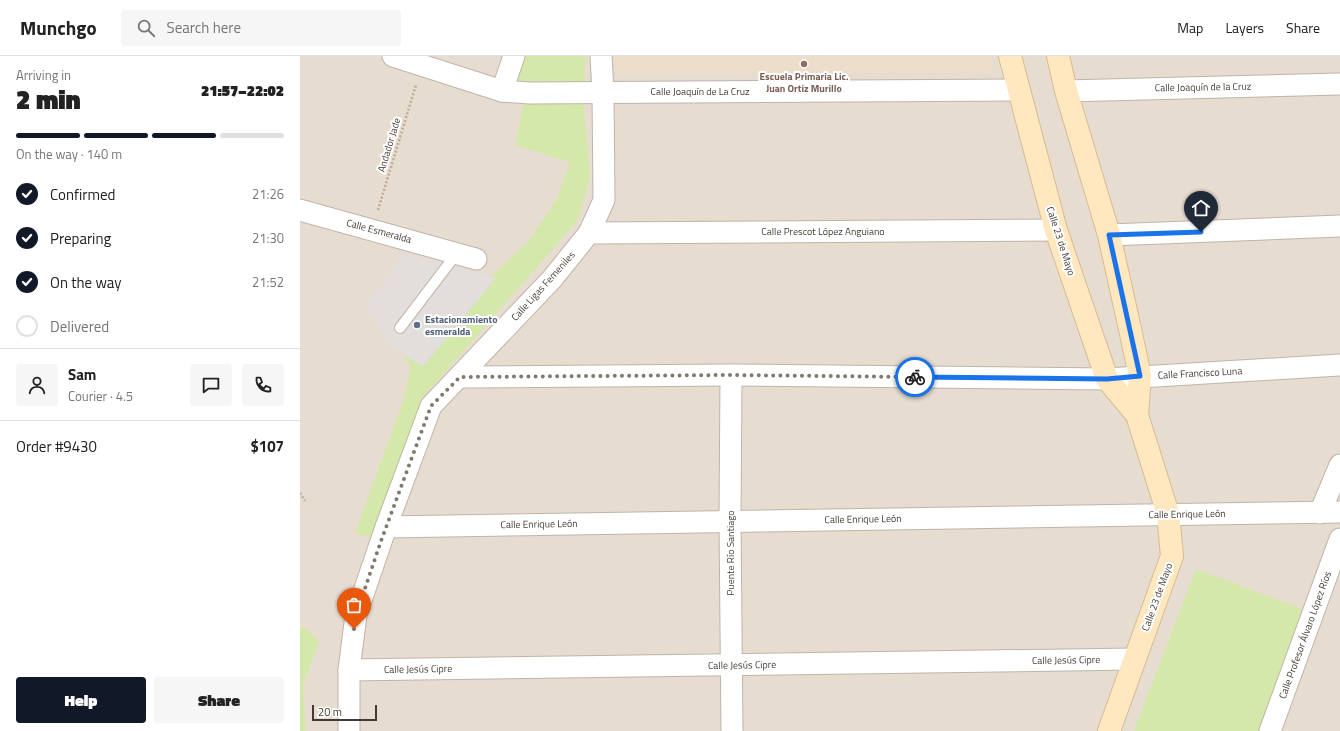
<!DOCTYPE html>
<html lang="en">
<head>
<meta charset="utf-8">
<style>
	body { margin:0; font-family:"Titillium Web",sans-serif; background:#f6f6f6; color:#222; height:100vh; display:flex; flex-direction:column; font-size:15px; white-space:nowrap }
	* { box-sizing:border-box; margin:0 }
	p { font-size:13px; color:#767676 }
	.icon { flex:none; width:22px; height:22px; fill:none; stroke:currentColor; stroke-width:2; stroke-linecap:round; stroke-linejoin:round }
	.map { position:relative; flex:1; overflow:hidden }
	.details { display:flex; flex-direction:column; background:#fff; width:300px }
	.details>* { flex:none }
	.scale { position:absolute; left:12px; bottom:10px; width:65px; box-sizing:border-box; padding-left:4px; border:2px solid #433b33; border-top:0; font-size:11px; line-height:14px; white-space:nowrap; color:#433b33; -webkit-text-stroke:3px #fff; paint-order:stroke }
	.pin { position:absolute; display:grid; place-items:center; width:34px; height:34px; color:#fff; margin:-41px -17px; border-radius:50% 50% 50% 0; rotate:-45deg; box-shadow:0 0 4px #0007 }
	.pin .icon { rotate:45deg }
	.courier { position:absolute; display:grid; place-items:center; width:40px; height:40px; margin:-20px; border:3px solid #1a73e8; border-radius:50%; background:#fff; color:#222; box-shadow:0 1px 5px #0007 }
	.overview em { font-style:normal; font-weight:800 }
	.overview div { display:flex; flex-direction:column-reverse }
	.overview { display:flex; align-items:center; justify-content:space-between; height:68px; padding:0 16px }
	h1 { font-size:26px; font-weight:800; line-height:30px }
	.bar { display:grid; grid-template-columns:repeat(4,1fr); gap:6px 4px; align-content:center; height:48px; padding:0 16px }
	.bar i { height:5px; border-radius:3px; background:#e0e0e0 }
	.bar .active { background:#111827 }
	.bar p { grid-column:span 4 }
	.line { display:flex; align-items:center; gap:10px; padding:0 16px; border-top:1px solid #e0e0e0 }
	.line div { flex:1 }
	.round { display:grid; place-items:center; flex:none; width:42px; height:42px; border-radius:4px; background:#f6f6f6 }
	ol { padding:0 16px; list-style:none }
	li { display:flex; align-items:center; gap:12px; height:44px }
	li p { margin-inline-start:auto }
	li .icon { padding:4px; border-radius:50%; background:#111827; color:#fff; stroke-width:4 }
	li:last-child { color:#767676 }
	li i { width:22px; height:22px; border:2px solid #e0e0e0; border-radius:50% }
	.button { display:flex; gap:8px; margin-top:auto; padding:8px 16px }
	.button a { flex:1; height:46px; border-radius:4px; background:#111827; color:#fff; font-size:16px; font-weight:800; line-height:46px; text-align:center }
	.button a+a { background:#f6f6f6; color:#222 }
	header { display:flex; align-items:center; gap:24px; box-sizing:border-box; height:56px; padding:0 20px; background:#fff; border-bottom:1px solid #e0e0e0 }
	header strong { font-size:19px }
	nav { display:flex; gap:22px; margin-inline-start:auto; font-size:14px }
	.search { width:280px; height:36px; background:#f6f6f6; display:flex; align-items:center; gap:10px; box-sizing:border-box; padding:0 14px; border-radius:4px; color:#767676; font-size:15px }
	main { display:flex; flex:1; min-height:0 }
	.map>svg:first-child { display:block }
	.residential { fill:#e6dcd0 }
	.education { fill:#ecdecb }
	.green { fill:#d4e8a9 }
	.parking { fill:#e2dedb }
	.lines { fill:none; stroke-linecap:round; stroke-linejoin:round }
	.lane-casing { stroke:#c0b4a8; stroke-width:12 }
	.street-casing { stroke:#c0b4a8; stroke-width:23 }
	.secondary-casing { stroke:#d7bc92; stroke-width:24 }
	.path { stroke:#bfab96; stroke-width:2.5; stroke-dasharray:2 2; stroke-linecap:butt }
	.lane { stroke:#fff; stroke-width:10 }
	.street { stroke:#fff; stroke-width:21 }
	.secondary { stroke:#ffe7bf; stroke-width:22 }
	.done { stroke:#807970; stroke-width:4; stroke-dasharray:0 7.2 }
	.route { stroke:#1a73e8; stroke-width:5 }
	.education-dot { fill:#8d6e63; stroke:#fff; stroke-width:1.5 }
	.service-dot { fill:#5c6f8a; stroke:#fff; stroke-width:1.5 }
	.labels { text-anchor:middle; dominant-baseline:central; stroke-width:4; stroke-linejoin:round; paint-order:stroke }
	.education-label { font-size:10px; font-weight:bold; fill:#785e54; stroke:#fff }
	.street-label { font-size:10px; fill:#433b33; stroke:#fff }
	.service-label { font-size:10px; font-weight:bold; fill:#4e5e75; stroke:#fff; text-anchor:start }
</style>
</head>
<body>
<header>
<strong>Munchgo</strong>
<div class="search"><svg class="icon" aria-label="search" viewBox="0 0 24 24"><circle cx="10" cy="10" r="6"/><path d="M15 15l6 6"/></svg>Search here</div>
<nav><a>Map</a><a>Layers</a><a>Share</a></nav>
</header>
<main>
<section class="details">
<div class="overview"><div><h1>2 min</h1><p>Arriving in</p></div><em>21:57–22:02</em></div>
<div class="bar"><i class="active"></i><i class="active"></i><i class="active"></i><i></i><p>On the way · 140 m</p></div>
<ol>
<li><svg class="icon" aria-label="check" viewBox="0 0 24 24"><path d="M5 12l5 5 9-10"/></svg>Confirmed<p>21:26</p></li>
<li><svg class="icon" aria-label="check" viewBox="0 0 24 24"><path d="M5 12l5 5 9-10"/></svg>Preparing<p>21:30</p></li>
<li><svg class="icon" aria-label="check" viewBox="0 0 24 24"><path d="M5 12l5 5 9-10"/></svg>On the way<p>21:52</p></li>
<li><i></i>Delivered</li>
</ol>
<div class="line" style="height:72px"><a class="round"><svg class="icon" aria-label="person" viewBox="0 0 24 24"><circle cx="12" cy="8" r="4"/><path d="M4 21q1-7 8-7t8 7"/></svg></a><div><b>Sam</b><p>Courier · 4.5</p></div><a class="round"><svg class="icon" aria-label="chat" viewBox="0 0 24 24"><path d="M4 5h16v11H9l-5 4z"/></svg></a><a class="round"><svg class="icon" aria-label="phone" viewBox="0 0 24 24"><path d="M5 4h4l2 5-3 2q2 4 5 5l2-3 5 2v4C11 20 4 13 5 4z"/></svg></a></div>
<div class="line" style="height:52px"><div>Order #9430</div><b>$107</b></div>
<div class="button"><a>Help</a><a>Share</a></div>
</section>
<div class="map">
<svg width="1040" height="675" viewBox="0 0 1040 675">
	<rect width="100%" height="100%" fill="#f2ebe2"/>
	<rect class="residential" x="0" y="0" width="1040" height="675"/>
	<polygon class="education" points="314,0 690,0 694,17 316,18"/>
	<g class="green">
		<polygon points="224,0 286,0 284,26 217,25"/>
		<polygon points="225,41 283,43 290,121 278,164 123,341 71,481 55,477 104,343 111,311 104,299 228,186 257,143 270,106 215,89"/>
		<polygon points="896,513 1004,554 958,675 834,675"/>
		<polygon points="3,570 19,585 3,629 6,675 0,675 0,574"/>
	</g>
	<polygon class="parking" points="104,198 196,222 123,311 88,288 66,249"/>
	<g class="lines">
		<defs>
			<polyline id="lane" points="100,272 157,197"/>
			<g id="street">
				<polyline points="93,0 202,35 230,37 719,34"/>
				<polyline points="202,35 214,0"/>
				<polyline points="766,35 1040,28"/>
				<polyline points="0,154 176,203"/>
				<polyline points="289,177 756,174"/>
				<polyline points="809,179 1040,170"/>
				<polyline points="431,319 430,465 432,675"/>
				<polyline points="160,321 431,319 807,323 1040,309"/>
				<polyline points="1020,457 1040,409"/>
				<polyline points="86,471 1040,456"/>
				<polyline points="49,614 834,603"/>
				<polyline points="49,675 49,614 56,559 86,471 131,350 252,223 289,177 304,144 303,36 301,0"/>
				<polyline points="970,675 1040,483"/>
			</g>
			<g id="secondary">
				<polyline points="710,0 756,174 807,323 837,359 868,458 872,500 809,675"/>
				<polyline points="758,0 766,35 809,179 830,273 840,320 837,359"/>
			</g>
		</defs>
		<use href="#lane" class="lane-casing"/>
		<use href="#street" class="street-casing"/>
		<use href="#secondary" class="secondary-casing"/>
		<g class="path">
			<polyline points="78,154 116,29"/>
			<polyline points="0,437 5,445"/>
		</g>
		<use href="#lane" class="lane"/>
		<use href="#street" class="street"/>
		<use href="#secondary" class="secondary"/>
	</g>
	<g class="lines">
		<polyline class="done" points="54,573 56,559 81,485 131,350 160,321 431,319 615,321"/>
		<polyline class="route" points="615,321 807,323 840,320 809,179 901,176"/>
	</g>
	<circle class="education-dot" cx="504" cy="8" r="4"/>
	<circle class="service-dot" cx="117" cy="269" r="4"/>
	<g class="labels">
		<g class="education-label">
			<text x="504" y="20">Escuela Primaria Lic.<tspan x="504" dy="12">Juan Ortiz Murillo</tspan></text>
		</g>
		<g class="street-label">
			<text transform="translate(903 31) rotate(-1)">Calle Joaquín de la Cruz</text>
			<text x="400" y="35">Calle Joaquín de La Cruz</text>
			<text transform="translate(89 89) rotate(-73)">Andador Jade</text>
			<text transform="translate(79 175) rotate(15)">Calle Esmeralda</text>
			<text x="523" y="175">Calle Prescot López Anguiano</text>
			<text transform="translate(761 185) rotate(72)">Calle 23 de Mayo</text>
			<text transform="translate(243 230) rotate(-48)">Calle Ligas Femeniles</text>
			<text transform="translate(900 317) rotate(-3)">Calle Francisco Luna</text>
			<text transform="translate(887 458) rotate(-1)">Calle Enrique León</text>
			<text transform="translate(563 463) rotate(-1)">Calle Enrique León</text>
			<text transform="translate(239 468) rotate(-1)">Calle Enrique León</text>
			<text transform="translate(430 497) rotate(-90)">Puente Río Santiago</text>
			<text transform="translate(857 541) rotate(-70)">Calle 23 de Mayo</text>
			<text transform="translate(1005 579) rotate(-70)">Calle Profesor Álvaro López Ríos</text>
			<text transform="translate(766 604) rotate(-1)">Calle Jesús Cipre</text>
			<text transform="translate(442 609) rotate(-1)">Calle Jesús Cipre</text>
			<text transform="translate(118 613) rotate(-1)">Calle Jesús Cipre</text>
		</g>
		<g class="service-label">
			<text x="125" y="263">Estacionamiento<tspan x="125" dy="12">esmeralda</tspan></text>
		</g>
	</g>
</svg>
<div class="scale">20 m</div>
<div class="pin" style="left:54px;top:573px;background:#ea580c"><svg class="icon" aria-label="bag" viewBox="0 0 24 24"><path d="M5 8h14l-1 12H6zM9 8a3 3 0 0 1 6 0"/></svg></div>
<div class="pin" style="left:901px;top:176px;background:#1f2937"><svg class="icon" aria-label="home" viewBox="0 0 24 24"><path d="M3 11l9-7 9 7M6 9v11h12V9"/></svg></div>
<div class="courier" style="left:615px;top:321px"><svg class="icon" aria-label="bike" viewBox="0 0 24 24"><circle cx="6" cy="16" r="4"/><circle cx="18" cy="16" r="4"/><path d="M6 16l4-8h5l3 8M10 8l3 8H6M13 5h3"/></svg></div>
</div>
</main>
</body>
</html>
